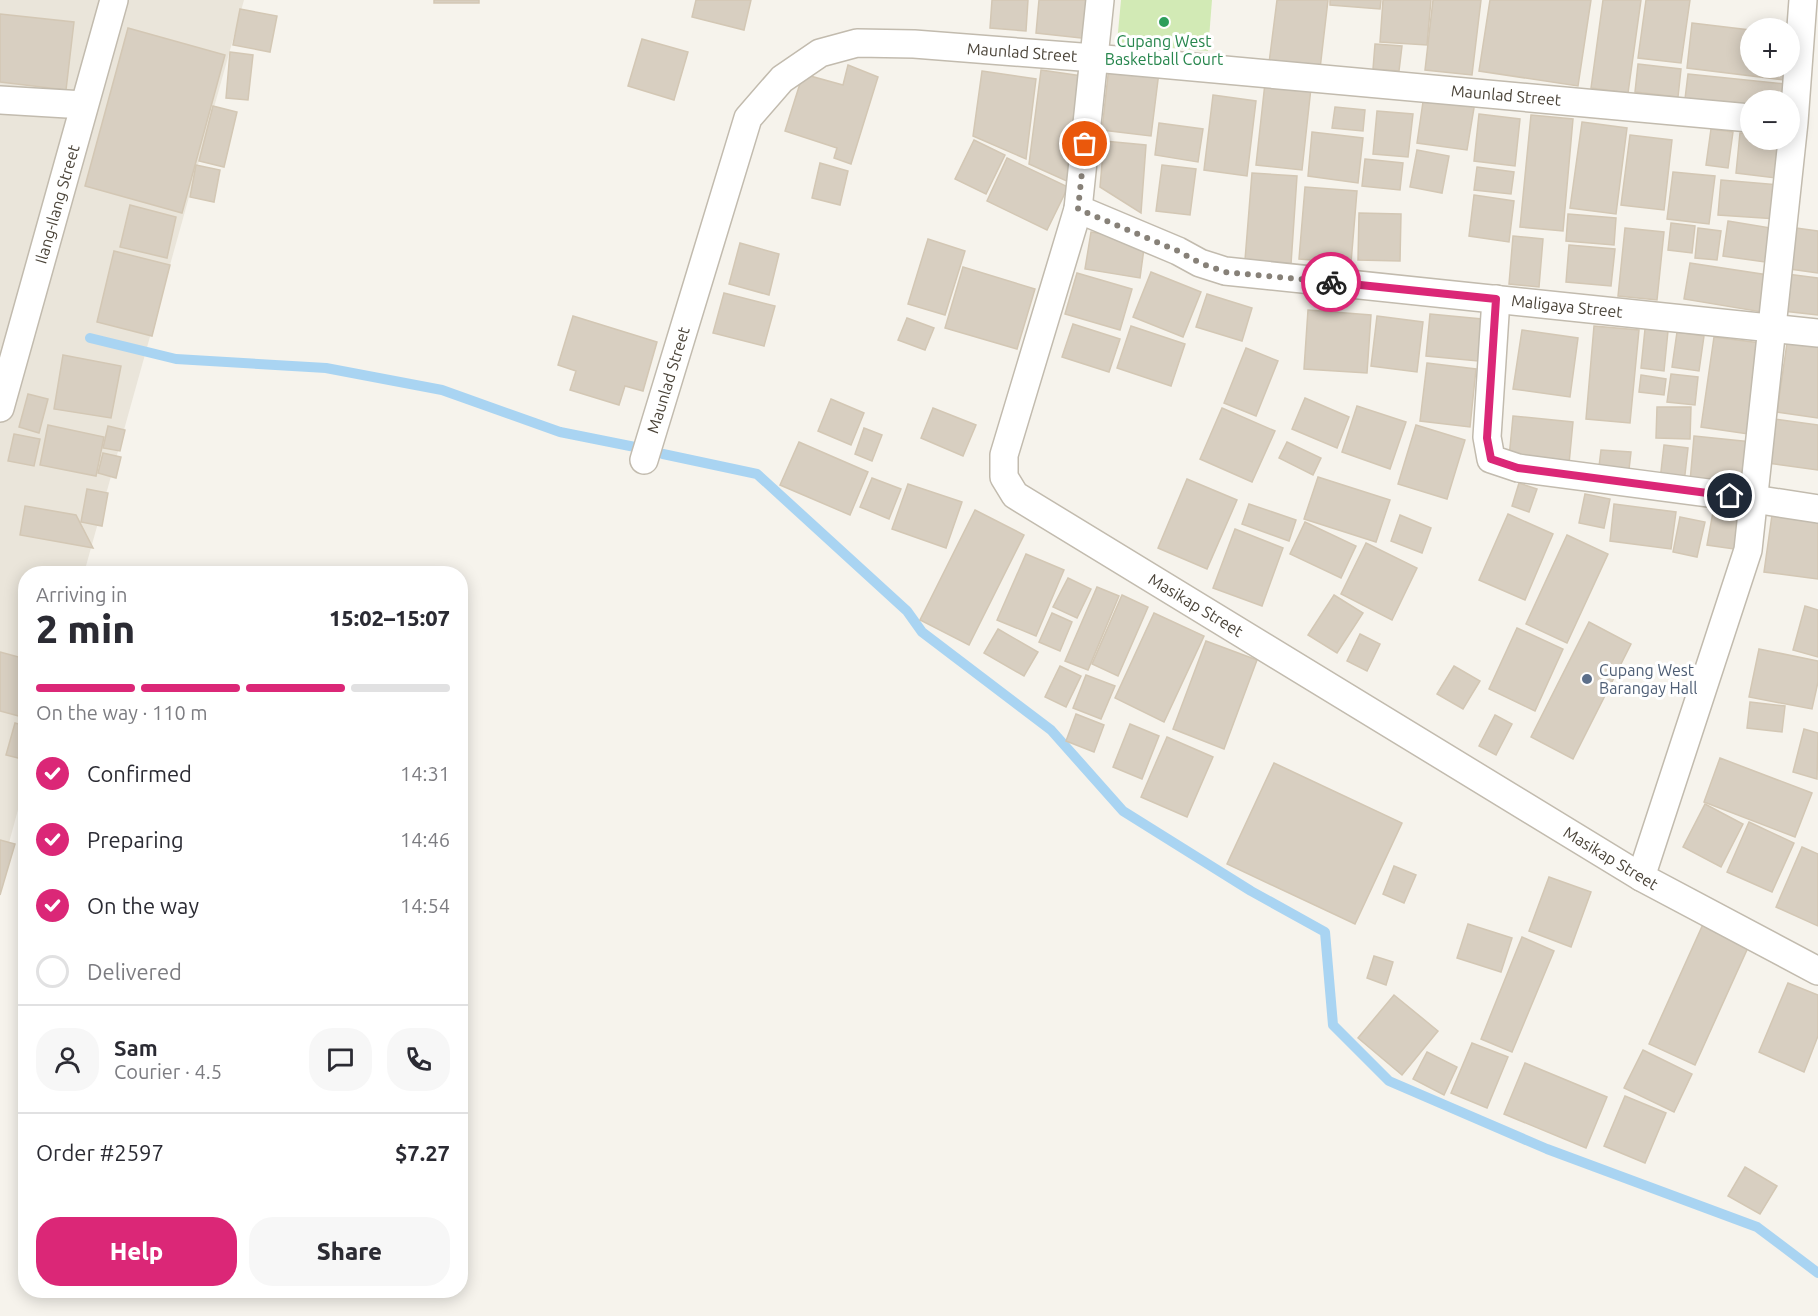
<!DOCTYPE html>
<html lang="en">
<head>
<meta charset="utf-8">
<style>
	body { margin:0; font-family:Ubuntu,sans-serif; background:#f7f7f7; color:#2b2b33; height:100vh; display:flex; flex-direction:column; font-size:22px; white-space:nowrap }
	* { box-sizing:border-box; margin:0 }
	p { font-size:20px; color:#7c7c81 }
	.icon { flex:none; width:33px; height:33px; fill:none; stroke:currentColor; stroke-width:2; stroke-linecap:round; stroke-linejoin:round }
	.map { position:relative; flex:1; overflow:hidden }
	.side { position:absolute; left:18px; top:566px; width:450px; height:732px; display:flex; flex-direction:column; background:#fff; border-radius:24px; box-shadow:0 3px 15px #0003 }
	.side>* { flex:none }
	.fabs { position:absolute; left:1740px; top:18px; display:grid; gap:12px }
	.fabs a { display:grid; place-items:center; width:60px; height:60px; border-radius:50%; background:#fff; box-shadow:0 3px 15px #0003; font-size:30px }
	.pin { position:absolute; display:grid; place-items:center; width:51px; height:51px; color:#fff; margin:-26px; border:3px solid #fff; border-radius:50%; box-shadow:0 2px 6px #0007 }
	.courier { position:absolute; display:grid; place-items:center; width:60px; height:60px; margin:-30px; border:4px solid #db2777; border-radius:50%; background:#fff; color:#222; box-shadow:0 2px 8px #0007 }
	.summary em { font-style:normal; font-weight:800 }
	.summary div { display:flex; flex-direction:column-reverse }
	.summary { display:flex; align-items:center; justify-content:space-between; height:102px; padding:0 18px }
	h1 { font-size:39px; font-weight:800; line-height:45px }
	.bar { display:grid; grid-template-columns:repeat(4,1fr); gap:9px 6px; align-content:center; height:72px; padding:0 18px }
	.bar i { height:8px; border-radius:4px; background:#e1e1e2 }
	.bar .active { background:#db2777 }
	.bar p { grid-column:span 4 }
	.line { display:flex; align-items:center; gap:15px; padding:0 18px; border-top:2px solid #e1e1e2 }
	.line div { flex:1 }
	.round { display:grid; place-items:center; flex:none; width:63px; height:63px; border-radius:24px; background:#f7f7f7 }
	ol { padding:0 18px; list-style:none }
	li { display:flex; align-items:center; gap:18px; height:66px }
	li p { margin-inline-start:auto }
	li .icon { padding:6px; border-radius:50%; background:#db2777; color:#fff; stroke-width:4 }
	li:last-child { color:#7c7c81 }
	li i { width:33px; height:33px; border:3px solid #e1e1e2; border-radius:50% }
	.cta { display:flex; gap:12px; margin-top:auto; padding:12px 18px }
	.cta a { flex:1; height:69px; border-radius:24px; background:#db2777; color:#fff; font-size:24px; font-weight:800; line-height:69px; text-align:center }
	.cta a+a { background:#f7f7f7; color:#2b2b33 }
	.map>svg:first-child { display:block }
	.residential { fill:#eae5da }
	.green { fill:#d2eab5 }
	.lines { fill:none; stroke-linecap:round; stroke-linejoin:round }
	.stream { stroke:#a9d4f2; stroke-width:10 }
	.building { fill:#d8cfc1; stroke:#d3c7b4; stroke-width:1.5 }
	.minor-casing { stroke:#c2bbae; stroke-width:30 }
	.minor { stroke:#fff; stroke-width:27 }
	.done { stroke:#878178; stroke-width:6; stroke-dasharray:0 10.8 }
	.route { stroke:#db2777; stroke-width:8 }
	.leisure-dot { fill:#2e9e5b; stroke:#fff; stroke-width:2 }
	.service-dot { fill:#5c6f8a; stroke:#fff; stroke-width:2 }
	.labels { text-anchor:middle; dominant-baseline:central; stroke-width:6; stroke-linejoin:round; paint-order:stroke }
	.leisure-label { font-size:16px; fill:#27864d; stroke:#fff }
	.street-label { font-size:16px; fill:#4b4439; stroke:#fff }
	.service-label { font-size:16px; fill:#4e5e75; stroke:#fff; text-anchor:start }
</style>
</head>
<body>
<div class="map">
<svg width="1818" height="1316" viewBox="0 0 1818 1316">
	<rect width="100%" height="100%" fill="#f6f3ec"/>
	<polygon class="residential" points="0,0 244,0 84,573 26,573 25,784 0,876"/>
	<polygon class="green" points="1121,0 1212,0 1208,51 1117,43"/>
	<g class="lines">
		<g class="stream">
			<polyline points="90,338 176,359 326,368 442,390 560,432 635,447"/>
			<polyline points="663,454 757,474 907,611 922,632 1051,730 1123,811 1251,891 1325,932 1333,1025 1389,1081 1547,1149 1757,1227 1818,1273"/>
		</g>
	</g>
	<g class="building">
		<rect x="434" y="0" width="45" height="3"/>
		<polygon points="696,0 751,0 744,30 692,17"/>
		<polygon points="992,0 1028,0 1026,31 990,28"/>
		<polygon points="1039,0 1095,0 1090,39 1036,33"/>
		<polygon points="1277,0 1328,0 1320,69 1269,63"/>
		<polygon points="1330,0 1381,0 1380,9 1330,5"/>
		<polygon points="1383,0 1431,0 1427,45 1380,42"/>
		<polygon points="1433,0 1481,0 1472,75 1425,70"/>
		<polygon points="1490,0 1591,0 1578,86 1479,71"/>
		<polygon points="1603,0 1641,0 1628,93 1591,88"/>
		<polygon points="1646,0 1690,0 1681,63 1638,58"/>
		<polygon points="240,9 277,16 270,52 233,45"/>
		<polygon points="0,14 74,22 66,90 0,82"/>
		<polygon points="1692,23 1750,30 1750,68 1790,68 1792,81 1687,68"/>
		<polygon points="128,28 225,55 182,213 85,186"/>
		<polygon points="642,39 688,52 674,100 628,86"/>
		<polygon points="1375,44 1402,46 1399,71 1373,69"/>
		<polygon points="230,52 253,55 248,100 226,98"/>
		<polygon points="1638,64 1681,69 1678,97 1635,92"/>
		<polygon points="848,65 878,77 851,164 834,158 837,148 785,131 803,74 843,85"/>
		<polygon points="1109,66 1159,72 1151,136 1102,130"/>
		<polygon points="1041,70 1082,76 1071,183 1029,164"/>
		<polygon points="982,71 1036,79 1026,159 973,136"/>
		<polygon points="1688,74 1786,84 1785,100 1750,100 1750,107 1685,99"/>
		<polygon points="1265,83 1311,88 1302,170 1256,165"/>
		<polygon points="1213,95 1256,101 1247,176 1204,170"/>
		<polygon points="1424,95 1475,102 1467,150 1417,143"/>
		<polygon points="213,106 237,112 224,167 199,161"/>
		<polygon points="1335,107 1365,110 1363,131 1332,128"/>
		<polygon points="1377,111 1413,114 1408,157 1373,154"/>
		<polygon points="1479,114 1520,119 1515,166 1474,161"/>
		<polygon points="1531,115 1573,119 1563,231 1520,227"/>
		<polygon points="1582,122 1627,128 1616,214 1570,208"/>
		<polygon points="1159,123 1203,129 1198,162 1155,155"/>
		<polygon points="1711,129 1733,132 1728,168 1706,165"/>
		<polygon points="1312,132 1363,138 1358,183 1308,176"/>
		<polygon points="1740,133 1750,134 1750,140 1780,140 1776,178 1736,173"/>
		<polygon points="1630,135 1672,140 1664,210 1621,205"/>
		<polygon points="974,140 1005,155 986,194 955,179"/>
		<polygon points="1104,141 1146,145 1141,213 1100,187"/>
		<polygon points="1417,150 1449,156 1442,193 1410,187"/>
		<polygon points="1007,158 1068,187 1047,230 987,201"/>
		<polygon points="1365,159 1403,163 1400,190 1362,186"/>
		<polygon points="820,163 848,171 840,205 812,198"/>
		<polygon points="196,165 220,170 214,202 190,197"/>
		<polygon points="1162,165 1196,169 1190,215 1156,211"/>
		<polygon points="1477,167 1514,172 1511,194 1474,190"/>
		<polygon points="1673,172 1715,176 1709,224 1667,219"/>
		<polygon points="1252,173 1297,176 1291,264 1245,260"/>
		<polygon points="1721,180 1781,185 1777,219 1718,215"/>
		<polygon points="1305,187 1357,191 1351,263 1299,259"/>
		<polygon points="1474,195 1514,201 1509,242 1469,236"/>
		<polygon points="130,205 176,217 167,258 120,247"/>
		<polygon points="1359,213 1401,214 1400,261 1358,260"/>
		<polygon points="1568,214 1616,218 1614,245 1566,241"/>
		<polygon points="1728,221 1777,229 1772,263 1723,256"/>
		<polygon points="1671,223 1695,226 1692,253 1668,250"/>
		<polygon points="1625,228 1664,232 1657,300 1618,296"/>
		<polygon points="1698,228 1721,231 1717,260 1695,258"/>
		<polygon points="1796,228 1818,231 1818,273 1790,269"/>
		<polygon points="1091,232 1145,241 1140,278 1085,269"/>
		<polygon points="1513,236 1543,239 1539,287 1509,284"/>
		<polygon points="928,239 965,251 945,315 908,304"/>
		<polygon points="740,243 779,254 769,295 729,284"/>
		<polygon points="1569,245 1615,249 1611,286 1566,282"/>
		<polygon points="114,251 170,265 152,336 97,322"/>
		<polygon points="1690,263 1768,275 1762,312 1684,299"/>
		<polygon points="963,267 1035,289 1017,349 945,328"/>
		<polygon points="1151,272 1201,292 1183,337 1133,317"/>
		<polygon points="1077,273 1132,289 1120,330 1065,314"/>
		<polygon points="1787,274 1818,278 1818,315 1783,311"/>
		<polygon points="724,293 775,306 764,346 713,333"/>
		<polygon points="1207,294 1252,308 1242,341 1196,327"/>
		<polygon points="1308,310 1371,315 1367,373 1304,369"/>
		<polygon points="1430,314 1482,319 1478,361 1426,356"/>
		<polygon points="573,316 657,342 643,391 625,386 619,405 570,390 576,371 558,365"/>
		<polygon points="1377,316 1423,322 1417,372 1371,366"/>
		<polygon points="907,318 934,328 925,350 898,340"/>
		<polygon points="1073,324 1120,339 1109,372 1062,357"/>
		<polygon points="1131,326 1185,344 1171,386 1117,368"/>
		<polygon points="1594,326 1639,330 1630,423 1586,419"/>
		<polygon points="1645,329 1668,331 1664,371 1641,368"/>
		<polygon points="1522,330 1578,338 1570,397 1513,389"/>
		<polygon points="1677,332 1704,336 1699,371 1672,367"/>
		<polygon points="1714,337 1768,344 1755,435 1701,427"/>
		<polygon points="1787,343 1818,347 1818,418 1777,412"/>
		<polygon points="1246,348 1278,361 1256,416 1224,403"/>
		<polygon points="63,355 121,366 111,418 54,409"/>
		<polygon points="1427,363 1476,369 1470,427 1420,421"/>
		<polygon points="1671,374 1698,377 1695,405 1667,402"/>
		<polygon points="1641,375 1666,379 1664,395 1639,392"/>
		<polygon points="28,394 48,399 39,433 19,427"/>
		<polygon points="1305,398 1349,417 1337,448 1292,429"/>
		<polygon points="831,399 864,413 851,445 818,431"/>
		<polygon points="1357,406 1406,422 1390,469 1342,452"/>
		<polygon points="1657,407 1691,407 1690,439 1656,438"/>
		<polygon points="933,408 976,425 963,456 921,438"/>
		<polygon points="1222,408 1275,431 1252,482 1200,459"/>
		<polygon points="1513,416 1573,422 1569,464 1509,458"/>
		<polygon points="1774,419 1818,425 1818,470 1768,463"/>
		<polygon points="48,425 104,437 96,476 40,465"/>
		<polygon points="1416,425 1465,440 1447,499 1398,484"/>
		<polygon points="108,426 125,430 120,451 103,448"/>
		<polygon points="864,428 882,435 872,461 855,454"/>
		<polygon points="14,434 40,439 34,466 8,461"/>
		<polygon points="1694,436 1752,442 1747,488 1690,482"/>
		<polygon points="799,442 868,472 850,515 780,485"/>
		<polygon points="1287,442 1321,458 1313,475 1279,458"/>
		<polygon points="1664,445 1688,448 1684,483 1660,480"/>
		<polygon points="1601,450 1631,452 1628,478 1598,475"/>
		<polygon points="103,453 121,457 116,478 98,473"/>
		<polygon points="1318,477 1390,500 1376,542 1304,519"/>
		<polygon points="872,478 901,489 889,519 860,507"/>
		<polygon points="1187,479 1237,500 1207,569 1158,548"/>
		<polygon points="1519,483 1537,489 1529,512 1512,506"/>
		<polygon points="908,484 962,502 946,548 892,529"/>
		<polygon points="87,489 108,493 102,526 81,522"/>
		<polygon points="1585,494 1610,499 1604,528 1579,523"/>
		<polygon points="1249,504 1296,520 1289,541 1242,524"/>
		<polygon points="1614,504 1676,512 1671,549 1610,541"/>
		<polygon points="25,506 76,515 93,548 20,535"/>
		<polygon points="975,510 1024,535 969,645 920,620"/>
		<polygon points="1713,512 1746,517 1741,550 1707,545"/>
		<polygon points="1508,514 1553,534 1525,600 1479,580"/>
		<polygon points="1400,515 1431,528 1422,553 1391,541"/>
		<polygon points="1772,515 1818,521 1818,579 1764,572"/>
		<polygon points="1680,517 1705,522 1697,557 1673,552"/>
		<polygon points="1305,522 1356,546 1341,578 1290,554"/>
		<polygon points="1235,529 1283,548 1262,606 1213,588"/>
		<polygon points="1567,535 1608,554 1567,643 1526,624"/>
		<polygon points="1366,543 1417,568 1392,620 1341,594"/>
		<polygon points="1026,554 1064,570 1036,636 997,620"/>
		<polygon points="1068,578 1091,589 1077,618 1053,607"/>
		<polygon points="1097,587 1119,596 1088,670 1065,661"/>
		<polygon points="1122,595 1148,607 1118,676 1092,664"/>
		<polygon points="1334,595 1363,613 1337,653 1308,635"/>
		<polygon points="1805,606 1818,610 1818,657 1793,650"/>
		<polygon points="1052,613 1072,622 1060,651 1039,642"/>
		<polygon points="1154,613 1204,636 1164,722 1115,698"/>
		<polygon points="1589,622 1631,644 1573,759 1531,737"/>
		<polygon points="1517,628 1563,649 1535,711 1489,689"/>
		<polygon points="998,629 1038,652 1024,676 984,653"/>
		<polygon points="1360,634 1380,644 1367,671 1347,661"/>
		<polygon points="1206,641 1257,660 1224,749 1173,729"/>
		<polygon points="1759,649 1818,661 1818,682 1812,709 1749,697"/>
		<polygon points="0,652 26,659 26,718 0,711"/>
		<polygon points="1060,666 1081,676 1066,707 1045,697"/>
		<polygon points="1454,666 1480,681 1463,709 1437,694"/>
		<polygon points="1086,675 1115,686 1101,719 1073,708"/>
		<polygon points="1750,702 1785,706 1782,732 1747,728"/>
		<polygon points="1076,714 1104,725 1094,752 1066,741"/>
		<polygon points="1495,715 1512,724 1496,755 1479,746"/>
		<polygon points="15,723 26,726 26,760 6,755"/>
		<polygon points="1130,724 1159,736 1142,779 1113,767"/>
		<polygon points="1804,729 1818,733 1817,779 1793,772"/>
		<polygon points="1167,737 1213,757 1187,817 1141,797"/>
		<polygon points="1720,758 1812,793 1795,837 1704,802"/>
		<polygon points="1274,763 1402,823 1355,924 1227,864"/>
		<polygon points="1705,804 1743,824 1721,867 1683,847"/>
		<polygon points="1749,822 1794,843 1772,892 1727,872"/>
		<polygon points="0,840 15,844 0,895"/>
		<polygon points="1802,847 1818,854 1818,926 1776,907"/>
		<polygon points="1394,866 1416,875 1404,903 1383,894"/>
		<polygon points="1549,877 1591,892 1571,947 1529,931"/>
		<polygon points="1704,922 1750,943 1695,1065 1649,1044"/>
		<polygon points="1468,924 1512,938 1501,972 1457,958"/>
		<polygon points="1522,937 1554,951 1512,1052 1481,1039"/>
		<polygon points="1374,956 1393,962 1386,985 1367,978"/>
		<polygon points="1788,983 1818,995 1818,1036 1804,1072 1759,1052"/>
		<polygon points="1394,995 1438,1031 1402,1075 1358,1038"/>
		<polygon points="1472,1043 1508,1057 1487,1108 1451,1093"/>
		<polygon points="1643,1050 1692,1074 1674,1112 1624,1088"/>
		<polygon points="1427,1052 1457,1067 1444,1095 1413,1079"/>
		<polygon points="1525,1063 1607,1097 1586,1148 1504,1114"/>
		<polygon points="1625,1096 1666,1113 1645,1163 1604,1146"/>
		<polygon points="1745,1167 1777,1186 1760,1214 1728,1196"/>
	</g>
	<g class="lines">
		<defs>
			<g id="minor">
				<polyline points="1100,0 1078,209 1004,455 1004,477 1015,495 1641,877 1818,971"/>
				<polyline points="0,100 84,105"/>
				<polyline points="1078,209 1178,251 1200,263 1225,271 1818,333"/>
				<polyline points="1496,299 1487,437 1491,459 1518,468 1754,499 1818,509"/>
				<polyline points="0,408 114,0"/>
				<polyline points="644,460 748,118 782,79 820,53 857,43 914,44 1094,58 1750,118"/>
				<polyline points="1641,877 1748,550 1794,122 1803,0"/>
			</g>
		</defs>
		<use href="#minor" class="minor-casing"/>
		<use href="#minor" class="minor"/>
	</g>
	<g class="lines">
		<polyline class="done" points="1085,144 1078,209 1178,251 1200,263 1225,272 1331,282"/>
		<polyline class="route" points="1331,282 1496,299 1487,438 1491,459 1518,468 1730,496"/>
	</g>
	<circle class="leisure-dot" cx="1164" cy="22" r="6"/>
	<circle class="service-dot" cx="1587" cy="679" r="6"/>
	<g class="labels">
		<g class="leisure-label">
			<text x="1164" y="41">Cupang West<tspan x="1164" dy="18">Basketball Court</tspan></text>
		</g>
		<g class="street-label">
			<text transform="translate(1022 52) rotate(4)">Maunlad Street</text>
			<text transform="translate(1506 95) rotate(5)">Maunlad Street</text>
			<text transform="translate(57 204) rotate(-74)">Ilang-Ilang Street</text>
			<text transform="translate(1567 306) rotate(6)">Maligaya Street</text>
			<text transform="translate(668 380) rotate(-73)">Maunlad Street</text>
			<text transform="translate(1196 605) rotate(31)">Masikap Street</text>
			<text transform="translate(1611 858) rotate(31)">Masikap Street</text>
		</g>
		<g class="service-label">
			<text x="1599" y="670">Cupang West<tspan x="1599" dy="18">Barangay Hall</tspan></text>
		</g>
	</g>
</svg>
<div class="fabs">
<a>+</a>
<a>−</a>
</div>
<div class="pin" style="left:1085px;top:144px;background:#ea580c"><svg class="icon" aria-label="bag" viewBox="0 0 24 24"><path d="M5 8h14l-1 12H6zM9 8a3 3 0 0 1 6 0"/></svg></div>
<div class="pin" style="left:1730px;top:496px;background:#1f2937"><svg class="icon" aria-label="home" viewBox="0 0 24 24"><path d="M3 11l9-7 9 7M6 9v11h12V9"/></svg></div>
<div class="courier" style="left:1331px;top:282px"><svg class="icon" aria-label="bike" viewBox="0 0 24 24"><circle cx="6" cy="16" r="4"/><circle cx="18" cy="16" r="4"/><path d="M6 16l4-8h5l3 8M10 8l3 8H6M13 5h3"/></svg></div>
<section class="side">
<div class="summary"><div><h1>2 min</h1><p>Arriving in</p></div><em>15:02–15:07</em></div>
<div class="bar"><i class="active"></i><i class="active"></i><i class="active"></i><i></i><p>On the way · 110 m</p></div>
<ol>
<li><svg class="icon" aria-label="check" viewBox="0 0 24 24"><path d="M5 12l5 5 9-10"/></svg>Confirmed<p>14:31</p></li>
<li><svg class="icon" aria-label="check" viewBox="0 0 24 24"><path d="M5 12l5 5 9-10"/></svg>Preparing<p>14:46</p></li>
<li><svg class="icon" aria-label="check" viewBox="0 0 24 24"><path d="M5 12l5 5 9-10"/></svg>On the way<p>14:54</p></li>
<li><i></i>Delivered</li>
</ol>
<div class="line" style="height:108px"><a class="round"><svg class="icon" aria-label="person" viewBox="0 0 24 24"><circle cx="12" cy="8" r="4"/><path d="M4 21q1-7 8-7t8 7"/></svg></a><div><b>Sam</b><p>Courier · 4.5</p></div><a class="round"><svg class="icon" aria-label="chat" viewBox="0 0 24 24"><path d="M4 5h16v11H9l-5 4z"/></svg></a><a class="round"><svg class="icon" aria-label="phone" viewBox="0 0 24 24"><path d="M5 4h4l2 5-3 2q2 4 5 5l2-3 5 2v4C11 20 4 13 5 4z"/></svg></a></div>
<div class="line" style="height:78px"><div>Order #2597</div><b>$7.27</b></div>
<div class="cta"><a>Help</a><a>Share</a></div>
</section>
</div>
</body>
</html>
